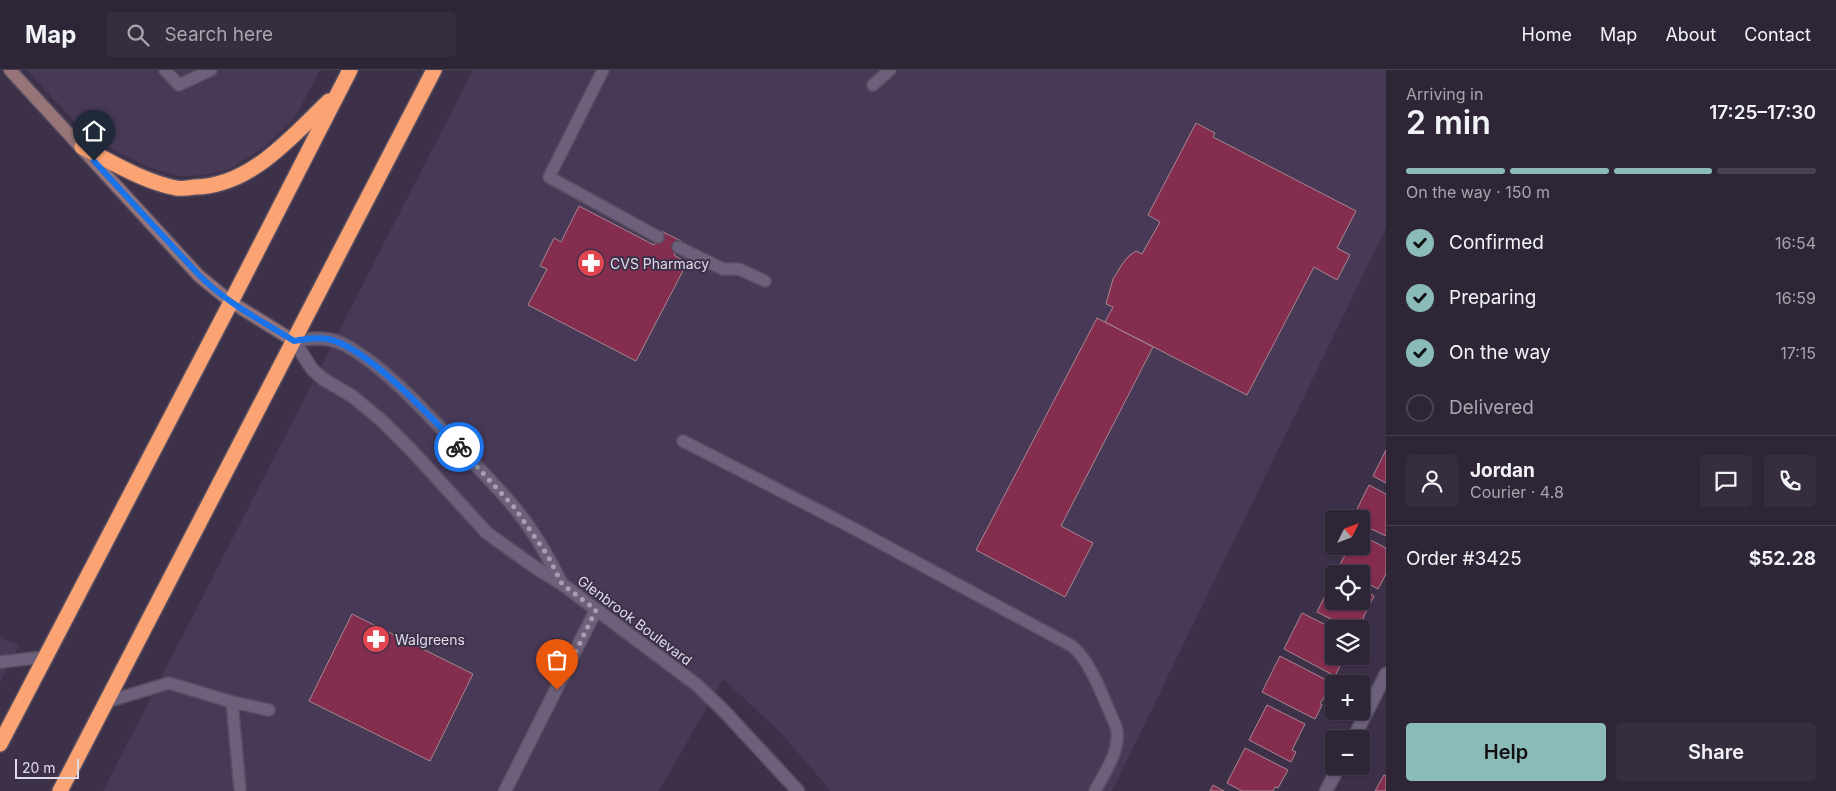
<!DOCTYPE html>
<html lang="en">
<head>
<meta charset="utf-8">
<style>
	body { margin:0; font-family:Inter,sans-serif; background:#362d3f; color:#f1f3f6; height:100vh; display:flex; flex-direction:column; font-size:19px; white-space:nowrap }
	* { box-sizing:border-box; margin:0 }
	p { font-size:16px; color:#a7a5ad }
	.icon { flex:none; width:28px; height:28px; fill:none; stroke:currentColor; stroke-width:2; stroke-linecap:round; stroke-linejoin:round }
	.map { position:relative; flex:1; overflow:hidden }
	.side { display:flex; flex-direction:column; background:#2e2537; width:450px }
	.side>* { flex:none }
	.needle { width:32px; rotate:48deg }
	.fabs { position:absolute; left:1325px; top:440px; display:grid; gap:10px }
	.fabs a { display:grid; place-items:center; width:45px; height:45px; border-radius:5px; background:#2e2537; box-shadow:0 1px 4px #0004,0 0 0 1px #494252; font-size:25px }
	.scale { position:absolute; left:15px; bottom:12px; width:64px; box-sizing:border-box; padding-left:5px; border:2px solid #e0dae8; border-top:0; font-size:14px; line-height:18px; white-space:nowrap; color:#e0dae8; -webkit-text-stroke:4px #3d3149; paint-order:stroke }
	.pin { position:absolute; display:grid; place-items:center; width:42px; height:42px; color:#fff; margin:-51px -21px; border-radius:50% 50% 50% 0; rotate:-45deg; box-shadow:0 0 5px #0007 }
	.pin .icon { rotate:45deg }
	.courier { position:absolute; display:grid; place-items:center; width:50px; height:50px; margin:-25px; border:4px solid #1a73e8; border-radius:50%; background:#fff; color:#222; box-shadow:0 1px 6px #0007 }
	.summary em { font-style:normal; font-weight:600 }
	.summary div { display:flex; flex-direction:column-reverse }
	.summary { display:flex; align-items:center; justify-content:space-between; height:85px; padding:0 20px }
	h1 { font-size:32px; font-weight:600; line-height:38px }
	.bar { display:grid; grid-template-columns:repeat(4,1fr); gap:8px 5px; align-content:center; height:60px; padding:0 20px }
	.bar i { height:6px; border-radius:4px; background:#494252 }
	.bar .selected { background:#8bbbb9 }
	.bar p { grid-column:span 4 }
	.line { display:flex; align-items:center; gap:12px; padding:0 20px; border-top:1px solid #494252 }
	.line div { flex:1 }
	.round { display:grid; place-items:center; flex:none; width:52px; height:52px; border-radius:5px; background:#362d3f }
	ol { padding:0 20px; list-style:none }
	li { display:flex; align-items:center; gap:15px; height:55px }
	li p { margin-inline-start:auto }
	li .icon { padding:5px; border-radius:50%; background:#8bbbb9; color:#111; stroke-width:4 }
	li:last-child { color:#a7a5ad }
	li i { width:28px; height:28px; border:2px solid #494252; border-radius:50% }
	.cta { display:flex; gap:10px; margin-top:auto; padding:10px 20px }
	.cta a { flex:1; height:58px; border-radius:5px; background:#8bbbb9; color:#111; font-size:20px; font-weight:600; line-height:58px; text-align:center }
	.cta a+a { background:#362d3f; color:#f1f3f6 }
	header { display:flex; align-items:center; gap:30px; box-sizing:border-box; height:70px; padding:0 25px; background:#2e2537; border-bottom:1px solid #494252 }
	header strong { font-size:24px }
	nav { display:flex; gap:28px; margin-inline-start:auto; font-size:18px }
	.search { width:350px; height:45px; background:#362d3f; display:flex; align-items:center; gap:12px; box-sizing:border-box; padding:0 18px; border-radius:5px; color:#a7a5ad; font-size:19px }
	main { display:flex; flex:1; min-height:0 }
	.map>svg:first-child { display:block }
	.built { fill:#483a57 }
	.building { fill:#842d4f; stroke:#a88790 }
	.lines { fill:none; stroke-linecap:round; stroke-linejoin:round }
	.lane-casing { stroke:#594f62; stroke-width:14 }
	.street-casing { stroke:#594f62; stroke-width:15 }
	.secondary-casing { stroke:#594f62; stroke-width:15 }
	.highway-casing { stroke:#594f62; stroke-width:18 }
	.lane { stroke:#6c607a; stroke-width:11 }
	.street { stroke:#6c607a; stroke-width:12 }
	.secondary { stroke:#977478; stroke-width:12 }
	.highway { stroke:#fba372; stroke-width:15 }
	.done { stroke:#a79fb0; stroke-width:5; stroke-dasharray:0 9 }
	.route { stroke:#1a73e8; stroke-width:6 }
	.labels { text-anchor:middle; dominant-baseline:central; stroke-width:4; stroke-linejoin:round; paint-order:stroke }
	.poi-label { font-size:14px; fill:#e0dae8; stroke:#3d3149; text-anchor:start }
	.street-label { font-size:14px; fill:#e0dae8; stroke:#3d3149 }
</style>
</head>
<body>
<header>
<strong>Map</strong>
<div class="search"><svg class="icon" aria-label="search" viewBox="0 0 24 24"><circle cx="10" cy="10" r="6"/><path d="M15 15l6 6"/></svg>Search here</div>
<nav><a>Home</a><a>Map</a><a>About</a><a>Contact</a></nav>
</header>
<main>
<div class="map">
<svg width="1386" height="721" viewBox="0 0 1386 721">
	<rect width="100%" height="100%" fill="#3d3149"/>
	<g class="built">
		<polygon points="27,0 320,0 294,49 263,78 230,99 205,105 180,106 147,97 89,67"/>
		<polygon points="473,0 1386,0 1386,158 1112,721 831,721 779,661 723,609 659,721 103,721"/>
		<polygon points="0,568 19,575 0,612"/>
	</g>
	<g class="building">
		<polygon points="1196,53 1215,63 1213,67 1356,141 1337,178 1350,185 1337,210 1314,197 1247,325 1105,252 1113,237 1106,234 1113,209 1123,193 1129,186 1136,181 1142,184 1160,152 1148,145"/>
		<polygon points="579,136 654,175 661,161 681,171 674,185 687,193 636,291 528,235 547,199 540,196 554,168 561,172"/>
		<polygon points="1097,248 1153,277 1061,456 1093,473 1065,527 976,480"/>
		<polygon points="1386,380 1386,413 1373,406"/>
		<polygon points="1369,415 1386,424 1386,466 1361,454 1361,449 1352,449"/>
		<polygon points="1361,465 1386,478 1386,504 1378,519 1361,510 1361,504 1349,504 1338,498 1350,476 1361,476"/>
		<polygon points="1334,508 1334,531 1361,531 1361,519 1374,526 1364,546 1362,553 1364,554 1361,559 1351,559 1317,542"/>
		<polygon points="1302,543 1334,559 1334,586 1345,586 1335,606 1284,579"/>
		<polygon points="352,544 473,604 430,691 309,631"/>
		<polygon points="1280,586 1332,613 1320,634 1322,635 1315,649 1262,622"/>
		<polygon points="1267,635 1305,654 1292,680 1296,682 1291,692 1249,670"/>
		<polygon points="1245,678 1288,700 1278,718 1275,717 1273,721 1242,721 1227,713"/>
		<polygon points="1384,705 1386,706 1386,721 1375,721"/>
		<polygon points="1213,715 1224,721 1210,721"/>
	</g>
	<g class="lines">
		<defs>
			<g id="lane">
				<polyline points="165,0 179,15 211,0"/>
				<polyline points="603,0 549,107 658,167"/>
				<polyline points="873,15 890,0"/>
				<polyline points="678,177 723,199 739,199 765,211"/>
				<path d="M 683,371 L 849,456 L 1072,576 C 1093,594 1104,631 1116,656 C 1122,680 1105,701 1095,721"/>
				<polyline points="0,592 45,587"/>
				<polyline points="106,632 169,613 232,632 269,640"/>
				<polyline points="232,632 240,719"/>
			</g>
			<g id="street">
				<path d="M 562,514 C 548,487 534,461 514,437 C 494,413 471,391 450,368 C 421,337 382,295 345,275 C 328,266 311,268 294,271 L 312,299 L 323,309 L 352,326 L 381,350 L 414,383 L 487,463 L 536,498 L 562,514 L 697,615 L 724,641 L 798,721"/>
				<polyline points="1353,669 1386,604"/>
				<polyline points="505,721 596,540"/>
				<polyline points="1326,721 1339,696"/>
			</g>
			<polyline id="secondary" points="10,0 199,206 231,232 294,271"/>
			<g id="highway">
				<path d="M 82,77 C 112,92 142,111 176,118 C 182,119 189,118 195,117 C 251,116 291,67 329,31"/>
				<polyline points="0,674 231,232 350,0"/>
				<polyline points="60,721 434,0"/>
			</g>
		</defs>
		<use href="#lane" class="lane-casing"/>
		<use href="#street" class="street-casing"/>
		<use href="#secondary" class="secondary-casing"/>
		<use href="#highway" class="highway-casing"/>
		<use href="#lane" class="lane"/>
		<use href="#street" class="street"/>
		<use href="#secondary" class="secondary"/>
		<use href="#highway" class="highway"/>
	</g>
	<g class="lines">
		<polyline class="done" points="459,377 514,437 548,486 562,514 596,540 557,620"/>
		<path class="route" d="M 94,91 L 198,204 C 225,232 260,250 294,271 C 305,269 316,267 328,269 C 367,277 431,347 459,377"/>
	</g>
	<defs>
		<symbol id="pharmacy-disc" viewBox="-11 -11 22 22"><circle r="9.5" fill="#e0444e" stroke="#3d3149"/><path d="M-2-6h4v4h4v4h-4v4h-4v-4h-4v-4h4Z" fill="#fff"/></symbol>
	</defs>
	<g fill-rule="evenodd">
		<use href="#pharmacy-disc" x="575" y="177" width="32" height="32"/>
		<use href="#pharmacy-disc" x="360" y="553" width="32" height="32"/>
	</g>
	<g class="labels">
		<g class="poi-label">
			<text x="610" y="193">CVS Pharmacy</text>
			<text x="395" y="569">Walgreens</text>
		</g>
		<g class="street-label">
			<text transform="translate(635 550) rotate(37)">Glenbrook Boulevard</text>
		</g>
	</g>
</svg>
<div class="fabs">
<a><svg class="needle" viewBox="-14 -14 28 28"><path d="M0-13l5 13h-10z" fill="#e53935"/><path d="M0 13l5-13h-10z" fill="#a7a5ad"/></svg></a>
<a><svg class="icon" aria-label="locate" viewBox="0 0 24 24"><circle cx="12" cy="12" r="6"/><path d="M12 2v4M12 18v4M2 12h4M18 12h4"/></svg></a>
<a><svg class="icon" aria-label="layers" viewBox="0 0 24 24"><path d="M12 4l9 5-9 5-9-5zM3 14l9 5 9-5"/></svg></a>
<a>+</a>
<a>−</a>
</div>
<div class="scale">20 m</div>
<div class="pin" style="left:557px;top:620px;background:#ea580c"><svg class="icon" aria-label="bag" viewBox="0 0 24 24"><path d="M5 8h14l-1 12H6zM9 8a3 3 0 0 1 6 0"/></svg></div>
<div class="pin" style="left:94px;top:91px;background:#1f2937"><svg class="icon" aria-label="home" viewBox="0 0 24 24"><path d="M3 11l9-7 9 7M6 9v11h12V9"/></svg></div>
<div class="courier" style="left:459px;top:377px"><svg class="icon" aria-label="bike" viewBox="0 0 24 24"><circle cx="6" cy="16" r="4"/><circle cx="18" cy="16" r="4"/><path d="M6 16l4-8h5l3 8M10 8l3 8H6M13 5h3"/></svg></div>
</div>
<section class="side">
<div class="summary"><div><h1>2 min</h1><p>Arriving in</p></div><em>17:25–17:30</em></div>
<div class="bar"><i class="selected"></i><i class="selected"></i><i class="selected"></i><i></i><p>On the way · 150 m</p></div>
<ol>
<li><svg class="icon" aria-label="check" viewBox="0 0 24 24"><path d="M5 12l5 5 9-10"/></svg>Confirmed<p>16:54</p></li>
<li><svg class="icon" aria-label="check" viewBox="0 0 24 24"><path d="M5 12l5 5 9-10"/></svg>Preparing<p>16:59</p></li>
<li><svg class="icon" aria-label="check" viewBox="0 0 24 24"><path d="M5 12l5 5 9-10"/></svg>On the way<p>17:15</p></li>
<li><i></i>Delivered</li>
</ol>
<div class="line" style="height:90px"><a class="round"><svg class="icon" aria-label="person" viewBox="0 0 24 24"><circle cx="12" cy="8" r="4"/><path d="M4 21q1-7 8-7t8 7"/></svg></a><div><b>Jordan</b><p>Courier · 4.8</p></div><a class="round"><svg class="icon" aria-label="chat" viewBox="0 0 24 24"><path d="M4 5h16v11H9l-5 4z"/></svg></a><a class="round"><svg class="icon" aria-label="phone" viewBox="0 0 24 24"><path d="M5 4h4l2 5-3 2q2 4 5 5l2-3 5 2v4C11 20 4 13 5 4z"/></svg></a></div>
<div class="line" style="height:65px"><div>Order #3425</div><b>$52.28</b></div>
<div class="cta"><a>Help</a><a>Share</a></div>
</section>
</main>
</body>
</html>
